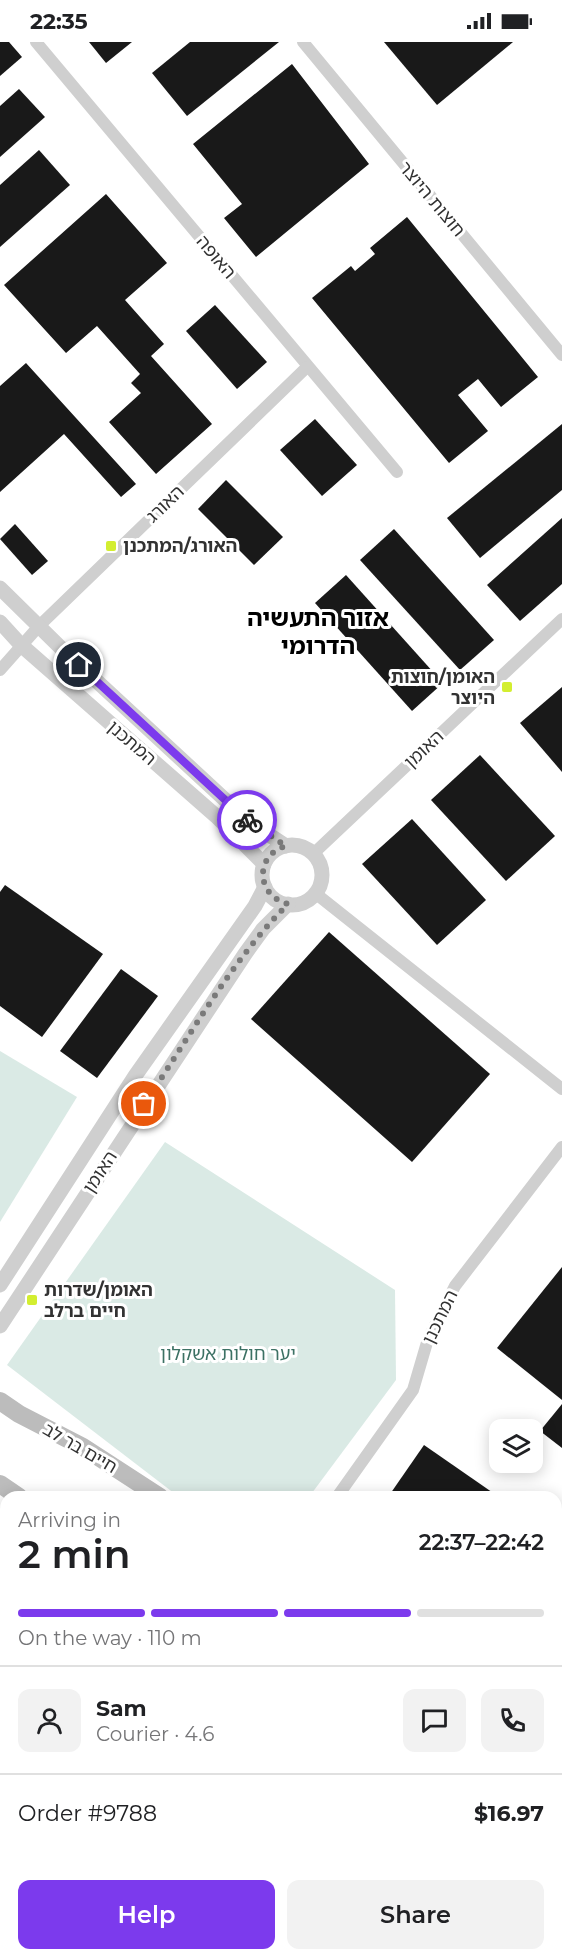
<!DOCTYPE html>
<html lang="en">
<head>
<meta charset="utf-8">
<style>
	body { margin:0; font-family:Montserrat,"Noto Sans Hebrew",sans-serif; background:#f2f2f2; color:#202124; height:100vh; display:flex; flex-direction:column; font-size:22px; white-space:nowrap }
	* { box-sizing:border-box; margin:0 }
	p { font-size:20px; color:#757577 }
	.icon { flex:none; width:33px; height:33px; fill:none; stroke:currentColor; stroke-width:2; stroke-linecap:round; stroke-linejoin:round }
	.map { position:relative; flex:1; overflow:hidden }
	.sheet { position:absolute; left:0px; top:1449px; width:562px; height:470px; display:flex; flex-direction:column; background:#fff; border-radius:18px 18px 0 0; box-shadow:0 3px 15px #0003 }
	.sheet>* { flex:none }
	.buttons { position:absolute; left:489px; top:1377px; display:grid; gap:12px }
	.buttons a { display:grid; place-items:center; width:54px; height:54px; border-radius:12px; background:#fff; box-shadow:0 3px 15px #0003; font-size:30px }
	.pin { position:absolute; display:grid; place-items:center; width:51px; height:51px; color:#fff; margin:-26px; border:3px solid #fff; border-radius:50%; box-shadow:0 2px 6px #0007 }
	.courier { position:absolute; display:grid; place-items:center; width:60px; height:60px; margin:-30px; border:4px solid #7c3aed; border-radius:50%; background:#fff; color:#222; box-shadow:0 2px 8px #0007 }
	.head em { font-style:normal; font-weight:600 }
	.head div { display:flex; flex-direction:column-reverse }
	.head { display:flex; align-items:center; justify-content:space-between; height:102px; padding:0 18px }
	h1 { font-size:39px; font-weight:600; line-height:45px }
	.bar { display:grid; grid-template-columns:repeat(4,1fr); gap:9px 6px; align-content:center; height:72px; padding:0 18px }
	.bar i { height:8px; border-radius:4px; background:#e0e0e0 }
	.bar .current { background:#7c3aed }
	.bar p { grid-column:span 4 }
	.line { display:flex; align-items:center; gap:15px; padding:0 18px; border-top:2px solid #e0e0e0 }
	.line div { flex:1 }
	.round { display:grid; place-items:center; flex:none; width:63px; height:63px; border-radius:12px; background:#f2f2f2 }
	.button { display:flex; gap:12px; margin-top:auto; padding:12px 18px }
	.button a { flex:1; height:69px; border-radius:12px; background:#7c3aed; color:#fff; font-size:24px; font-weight:600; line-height:69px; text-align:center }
	.button a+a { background:#f2f2f2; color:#202124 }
	.status { display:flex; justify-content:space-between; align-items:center; height:42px; padding:0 30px; background:#fff; direction:ltr }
	.status svg { height:16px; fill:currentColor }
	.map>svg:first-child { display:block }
	.green { fill:#daeae5 }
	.building { fill:#191919 }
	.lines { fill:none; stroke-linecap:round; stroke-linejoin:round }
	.minor { stroke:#cfcfcf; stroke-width:12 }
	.tertiary { stroke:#cfcfcf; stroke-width:15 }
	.secondary { stroke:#bcbcbc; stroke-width:18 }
	.done { stroke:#7a7a7a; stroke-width:6; stroke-dasharray:0 10.8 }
	.route { stroke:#7c3aed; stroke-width:8 }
	.poi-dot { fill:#d3ee30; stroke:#fff; stroke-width:2 }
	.labels { text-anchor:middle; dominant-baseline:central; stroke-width:6; stroke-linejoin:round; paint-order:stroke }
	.street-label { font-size:18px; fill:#323232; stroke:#fff }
	.poi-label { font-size:18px; font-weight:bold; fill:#323232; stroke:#fff; text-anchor:start }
	.park-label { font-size:18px; fill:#3c7164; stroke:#fff }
	.district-label { font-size:24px; font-weight:bold; fill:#000; stroke:#fff }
</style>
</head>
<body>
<div class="status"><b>22:35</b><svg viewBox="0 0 49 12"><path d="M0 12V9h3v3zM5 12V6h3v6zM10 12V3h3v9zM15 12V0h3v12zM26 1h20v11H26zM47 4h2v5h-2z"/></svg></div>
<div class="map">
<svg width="562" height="1918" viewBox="0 0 562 1918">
	<rect width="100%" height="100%" fill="#fff"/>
	<g class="green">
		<polygon points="0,1009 77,1055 0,1180"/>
		<polygon points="165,1100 395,1248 396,1338 309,1455 179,1455 7,1323"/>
	</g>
	<g class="building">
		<polygon points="0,0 9,0 22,15 0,34"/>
		<polygon points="89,0 132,0 106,21"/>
		<polygon points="190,0 279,0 187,74 152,31"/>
		<polygon points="384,0 513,0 437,63"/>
		<polygon points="292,22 369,122 256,215 224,176 242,162 193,102"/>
		<polygon points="19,47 45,75 0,115 0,64"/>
		<polygon points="39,108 70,143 0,205 0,143"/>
		<polygon points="106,152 167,221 125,258 164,302 151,314 212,382 156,432 109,380 141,351 131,341 140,332 97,284 66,311 4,243"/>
		<polygon points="407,175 538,335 501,365 478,337 458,353 488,389 449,421 312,256 351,224 355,229 375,212 370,206"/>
		<polygon points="215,263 267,320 237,347 186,289"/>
		<polygon points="26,321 136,442 121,455 64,392 0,450 0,344"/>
		<polygon points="315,377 357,423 322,454 280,408"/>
		<polygon points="562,382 562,448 480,516 447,476"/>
		<polygon points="226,438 283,495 254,523 198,467"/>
		<polygon points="562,476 562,542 520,579 487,543"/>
		<polygon points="15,482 48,519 32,533 0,497"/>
		<polygon points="394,487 494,598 460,628 360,518"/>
		<polygon points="346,533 443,641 412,669 315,561"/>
		<polygon points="562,645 562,730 520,681"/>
		<polygon points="480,713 555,794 506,839 431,758"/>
		<polygon points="412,777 486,858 437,903 362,822"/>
		<polygon points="5,843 103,912 42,995 0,964 0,850"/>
		<polygon points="329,890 490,1032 412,1120 251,977"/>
		<polygon points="121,927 158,954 97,1036 60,1009"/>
		<polygon points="562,1225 562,1358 497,1306"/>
		<polygon points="562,1362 562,1406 540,1389"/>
		<polygon points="424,1403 499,1455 388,1455"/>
	</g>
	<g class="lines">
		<g class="minor">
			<polyline points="36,0 397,430"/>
			<polyline points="303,0 562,313"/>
			<polyline points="0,628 39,584 307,325"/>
			<polyline points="313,812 562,577"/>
			<polyline points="315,851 562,1047"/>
			<polyline points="337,1455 413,1348 428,1297 455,1244 562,1105"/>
			<polyline points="0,1678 6,1682"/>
		</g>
		<g class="tertiary">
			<polyline points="0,546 62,607 248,779 286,804"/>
			<polyline points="0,580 21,603 216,774 264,822"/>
			<circle cx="292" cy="833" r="30"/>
			<polyline points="0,1243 135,1034 255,864 265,845"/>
			<polyline points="0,1284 245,912 263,887 288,862"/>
		</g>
		<g class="secondary">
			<polyline points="0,1359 19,1372 83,1405 160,1455"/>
			<polyline points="0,1442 19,1455"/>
			<polyline points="556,1727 562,1730"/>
			<polyline points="556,1823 562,1827"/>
		</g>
	</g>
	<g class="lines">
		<path class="done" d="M 144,1062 C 190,995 230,920 288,862 C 256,854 254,813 286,804 L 247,778"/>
		<polyline class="route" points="79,623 247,778"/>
	</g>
	<g class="poi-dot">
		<rect x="105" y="498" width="12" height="12" rx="3"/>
		<rect x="501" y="639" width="12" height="12" rx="3"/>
		<rect x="26" y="1252" width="12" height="12" rx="3"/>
	</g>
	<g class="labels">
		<g class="street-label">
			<text transform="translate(432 157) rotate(50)">חוצות היוצר</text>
			<text transform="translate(216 215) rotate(50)">האופה</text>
			<text transform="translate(165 462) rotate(-44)">האורג</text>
			<text transform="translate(132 701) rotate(41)">המתכנן</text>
			<text transform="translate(424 707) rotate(-43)">האומן</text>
			<text transform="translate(100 1130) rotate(-57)">האומן</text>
			<text transform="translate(440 1275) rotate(-64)">המתכנן</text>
			<text transform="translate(80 1406) rotate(30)">חיים בר לב</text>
		</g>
		<g class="poi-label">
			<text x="123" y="504">האורג/המתכנן</text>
			<text x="495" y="635" text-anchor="end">האומן/חוצות<tspan x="495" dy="21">היוצר</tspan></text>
			<text x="44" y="1248">האומן/שדרות<tspan x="44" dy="21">חיים ברלב</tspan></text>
		</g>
		<g class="park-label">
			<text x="228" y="1312">יער חולות אשקלון</text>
		</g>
		<g class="district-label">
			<text x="318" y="575">אזור התעשיה<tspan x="318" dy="28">הדרומי</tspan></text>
		</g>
	</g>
</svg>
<div class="buttons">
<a><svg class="icon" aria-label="layers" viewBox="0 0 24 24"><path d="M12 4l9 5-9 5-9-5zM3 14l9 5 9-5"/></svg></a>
</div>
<div class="pin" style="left:144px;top:1062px;background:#ea580c"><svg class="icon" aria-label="bag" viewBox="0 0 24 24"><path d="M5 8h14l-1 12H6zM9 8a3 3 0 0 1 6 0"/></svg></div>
<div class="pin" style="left:79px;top:623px;background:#1f2937"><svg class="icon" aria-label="home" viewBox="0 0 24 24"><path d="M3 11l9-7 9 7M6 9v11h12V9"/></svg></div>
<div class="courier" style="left:247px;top:778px"><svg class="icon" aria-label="bike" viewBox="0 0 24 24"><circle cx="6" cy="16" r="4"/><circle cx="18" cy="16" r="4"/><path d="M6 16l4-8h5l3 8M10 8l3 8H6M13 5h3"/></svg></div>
<section class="sheet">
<div class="head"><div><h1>2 min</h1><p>Arriving in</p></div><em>22:37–22:42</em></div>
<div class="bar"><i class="current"></i><i class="current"></i><i class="current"></i><i></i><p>On the way · 110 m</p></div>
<div class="line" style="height:108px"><a class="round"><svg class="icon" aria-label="person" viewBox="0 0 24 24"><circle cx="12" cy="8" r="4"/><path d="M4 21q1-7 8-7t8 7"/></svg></a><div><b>Sam</b><p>Courier · 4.6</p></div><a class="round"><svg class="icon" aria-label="chat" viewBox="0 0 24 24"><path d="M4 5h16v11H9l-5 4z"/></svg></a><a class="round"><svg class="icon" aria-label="phone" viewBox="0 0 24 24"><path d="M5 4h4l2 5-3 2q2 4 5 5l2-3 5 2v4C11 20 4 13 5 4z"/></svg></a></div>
<div class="line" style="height:78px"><div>Order #9788</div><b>$16.97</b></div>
<div class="button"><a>Help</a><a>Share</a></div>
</section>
</div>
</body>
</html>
